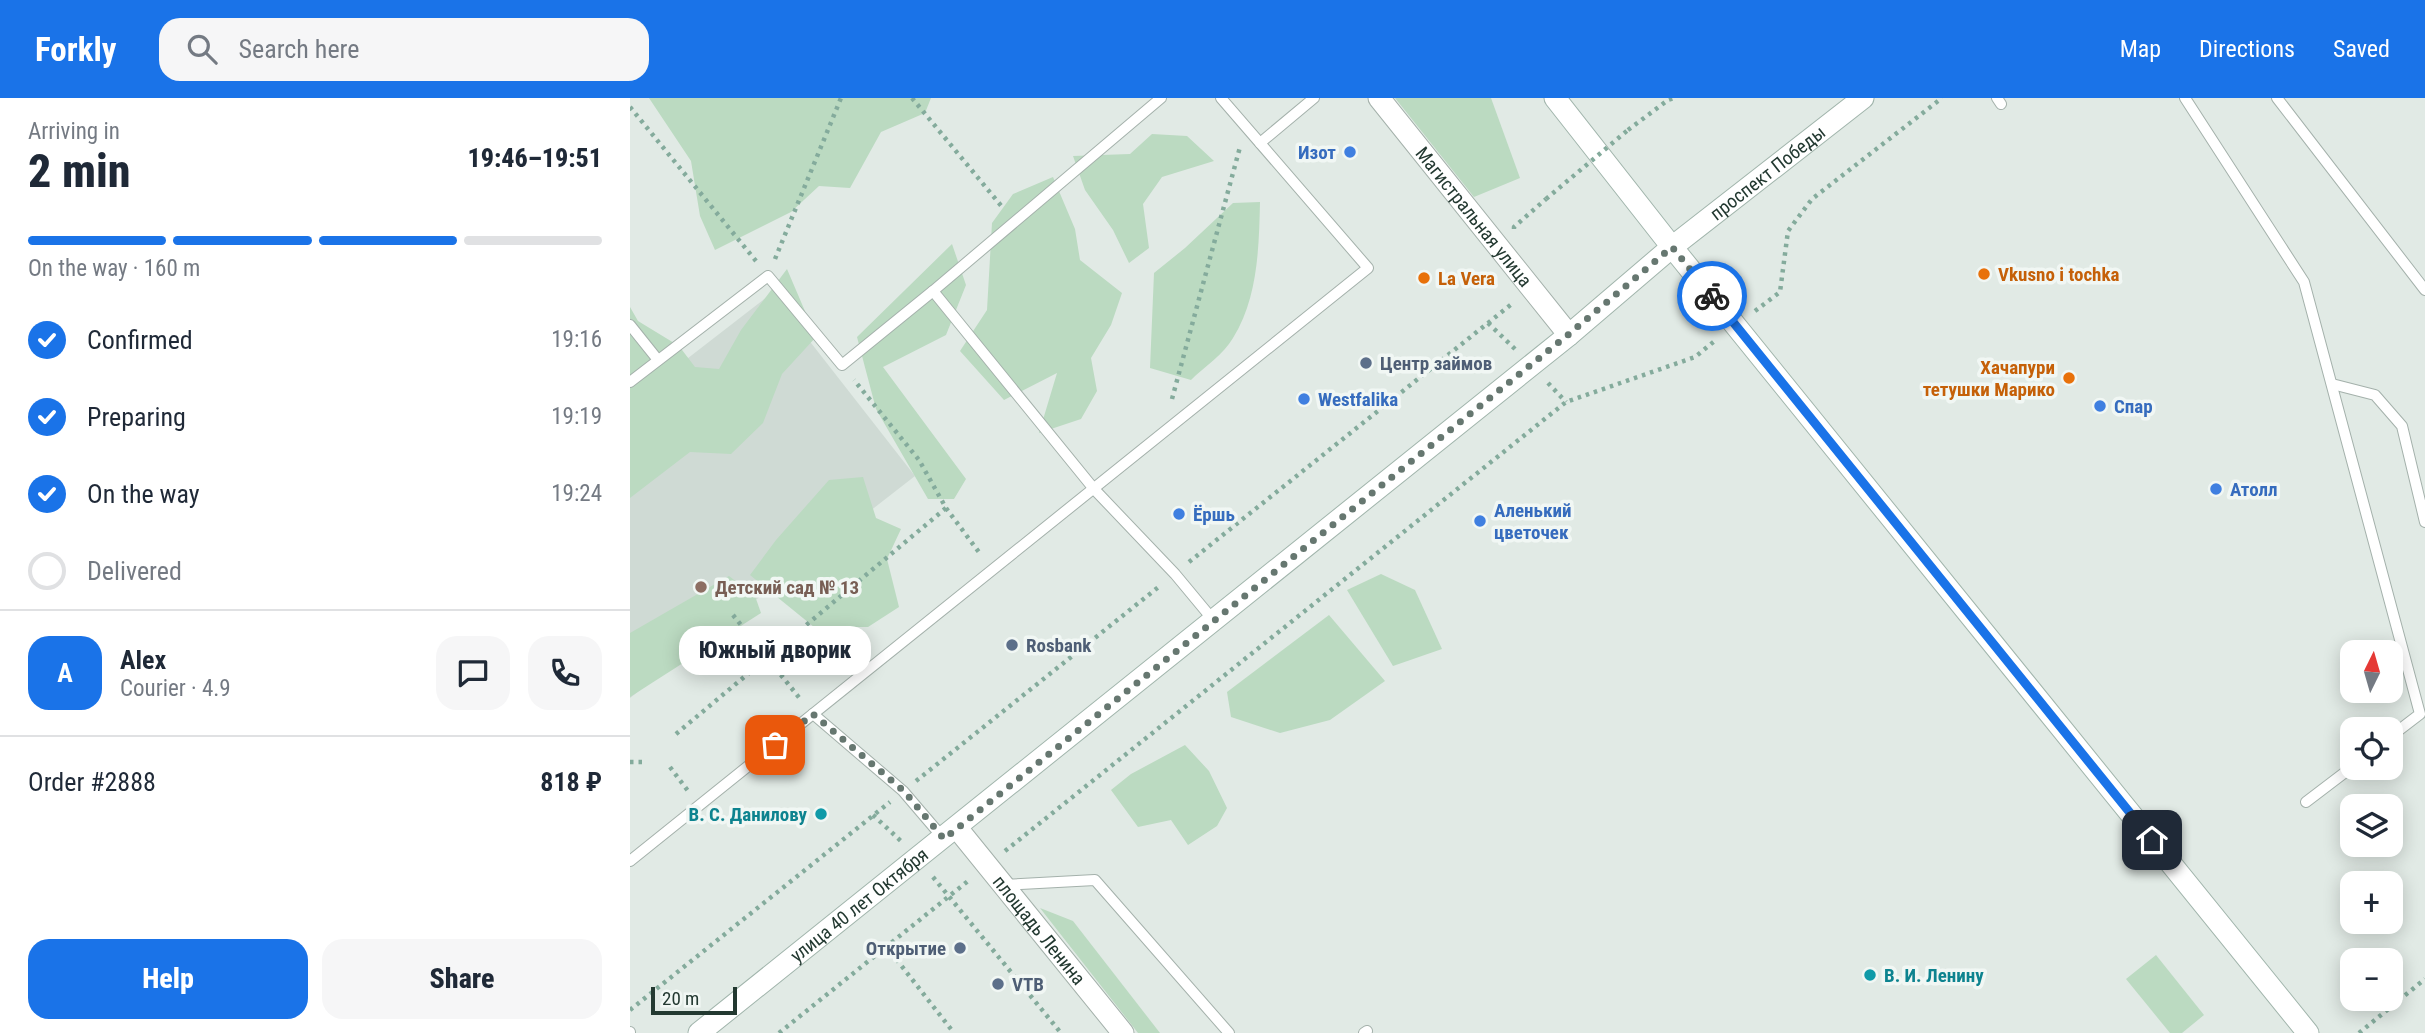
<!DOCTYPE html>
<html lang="en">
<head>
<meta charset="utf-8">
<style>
	body { margin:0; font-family:"Roboto Condensed",sans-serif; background:#f6f6f7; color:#1f2937; height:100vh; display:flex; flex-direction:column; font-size:26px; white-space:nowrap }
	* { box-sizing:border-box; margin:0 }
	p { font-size:23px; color:#747a83 }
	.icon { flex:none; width:38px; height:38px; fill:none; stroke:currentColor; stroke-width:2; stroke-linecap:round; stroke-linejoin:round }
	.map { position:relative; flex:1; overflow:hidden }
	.sheet { display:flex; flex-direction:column; background:#fff; width:630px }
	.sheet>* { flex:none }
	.needle { width:46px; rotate:5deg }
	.fabs { position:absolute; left:1710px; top:542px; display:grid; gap:14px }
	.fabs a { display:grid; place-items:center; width:63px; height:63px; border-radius:14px; background:#fff; box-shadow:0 4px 18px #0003; font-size:35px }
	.scale { position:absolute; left:21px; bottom:18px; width:86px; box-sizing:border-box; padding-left:7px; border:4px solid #233931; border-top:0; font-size:19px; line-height:24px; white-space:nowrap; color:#233931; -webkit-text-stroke:5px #f1f7f4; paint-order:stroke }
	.pin { position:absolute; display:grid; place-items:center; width:60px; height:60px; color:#fff; margin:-30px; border-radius:14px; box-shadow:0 4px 10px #0006 }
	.courier { position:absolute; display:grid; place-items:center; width:70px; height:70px; margin:-35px; border:5px solid #1a73e8; border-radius:50%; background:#fff; color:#222; box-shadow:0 2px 9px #0007 }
	.bubble { position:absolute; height:49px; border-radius:21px; background:#fff; box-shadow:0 4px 18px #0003; font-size:23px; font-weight:800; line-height:49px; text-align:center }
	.overview em { font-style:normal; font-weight:800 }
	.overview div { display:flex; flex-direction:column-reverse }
	.overview { display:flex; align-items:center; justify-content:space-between; height:119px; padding:0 28px }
	h1 { font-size:46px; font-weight:800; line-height:52px }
	.bar { display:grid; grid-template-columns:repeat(4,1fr); gap:10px 7px; align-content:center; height:84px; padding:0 28px }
	.bar i { height:9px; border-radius:5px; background:#e0e1e3 }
	.bar .on { background:#1a73e8 }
	.bar p { grid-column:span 4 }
	.line { display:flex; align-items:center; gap:18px; padding:0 28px; border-top:2px solid #e0e1e3 }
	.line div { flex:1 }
	.round { display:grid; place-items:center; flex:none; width:74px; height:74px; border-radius:21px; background:#f6f6f7 }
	ol { padding:0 28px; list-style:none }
	li { display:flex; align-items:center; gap:21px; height:77px }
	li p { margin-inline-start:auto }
	li .icon { padding:7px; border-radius:50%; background:#1a73e8; color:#fff; stroke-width:4 }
	li:last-child { color:#747a83 }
	li i { width:38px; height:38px; border:4px solid #e0e1e3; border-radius:50% }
	.primary-button { display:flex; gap:14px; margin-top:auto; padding:14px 28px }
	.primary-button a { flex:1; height:80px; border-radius:21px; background:#1a73e8; color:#fff; font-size:28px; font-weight:800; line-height:80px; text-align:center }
	.primary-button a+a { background:#f6f6f7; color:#1f2937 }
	header { display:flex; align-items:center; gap:42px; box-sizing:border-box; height:98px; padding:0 35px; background:#1a73e8; color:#fff }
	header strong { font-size:33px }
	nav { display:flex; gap:38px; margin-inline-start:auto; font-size:24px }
	.search { width:490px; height:63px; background:#f6f6f7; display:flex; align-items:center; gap:18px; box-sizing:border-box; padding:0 24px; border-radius:21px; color:#747a83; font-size:26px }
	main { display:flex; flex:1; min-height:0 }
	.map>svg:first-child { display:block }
	.built { fill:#cfdad4 }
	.green { fill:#bbdac1 }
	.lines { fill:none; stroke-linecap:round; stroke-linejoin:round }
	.lane-casing { stroke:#a4b1ab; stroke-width:12 }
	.street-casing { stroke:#a4b1ab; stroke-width:23 }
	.secondary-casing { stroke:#a1b5ac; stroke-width:23 }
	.path { stroke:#84ab9c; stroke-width:4.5; stroke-dasharray:3.5 5; stroke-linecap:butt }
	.lane { stroke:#fff; stroke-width:10 }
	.street { stroke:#fff; stroke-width:21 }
	.secondary { stroke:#fff; stroke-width:21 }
	.path-bridge { stroke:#84ab9c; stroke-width:4.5; stroke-dasharray:3.5 5; stroke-linecap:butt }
	.done { stroke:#667770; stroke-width:7; stroke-dasharray:0 12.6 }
	.route { stroke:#1a73e8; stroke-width:9 }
	.shop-dot { fill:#3f7fe0; stroke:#f1f7f4; stroke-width:2.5 }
	.food-dot { fill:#e8710a; stroke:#f1f7f4; stroke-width:2.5 }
	.service-dot { fill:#5c6f8a; stroke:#f1f7f4; stroke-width:2.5 }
	.education-dot { fill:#8d6e63; stroke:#f1f7f4; stroke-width:2.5 }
	.culture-dot { fill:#0f9aa8; stroke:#f1f7f4; stroke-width:2.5 }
	.labels { text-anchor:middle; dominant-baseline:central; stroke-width:7; stroke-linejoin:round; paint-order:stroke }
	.shop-label { font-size:19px; font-weight:bold; fill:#366cbe; stroke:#f1f7f4; text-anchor:start }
	.street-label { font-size:19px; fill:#233931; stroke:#f1f7f4 }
	.food-label { font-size:19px; font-weight:bold; fill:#c56008; stroke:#f1f7f4; text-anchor:start }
	.service-label { font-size:19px; font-weight:bold; fill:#4e5e75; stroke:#f1f7f4; text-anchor:start }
	.education-label { font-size:19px; font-weight:bold; fill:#785e54; stroke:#f1f7f4; text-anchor:start }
	.culture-label { font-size:19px; font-weight:bold; fill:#0d838f; stroke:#f1f7f4; text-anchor:end }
</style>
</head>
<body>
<header>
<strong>Forkly</strong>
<div class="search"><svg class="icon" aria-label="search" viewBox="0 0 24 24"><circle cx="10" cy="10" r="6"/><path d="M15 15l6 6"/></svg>Search here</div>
<nav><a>Map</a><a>Directions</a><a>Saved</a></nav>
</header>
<main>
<section class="sheet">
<div class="overview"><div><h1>2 min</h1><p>Arriving in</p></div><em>19:46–19:51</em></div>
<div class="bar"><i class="on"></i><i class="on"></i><i class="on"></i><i></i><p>On the way · 160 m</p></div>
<ol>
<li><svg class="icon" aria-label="check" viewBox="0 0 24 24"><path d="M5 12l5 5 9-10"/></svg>Confirmed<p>19:16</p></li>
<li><svg class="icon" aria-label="check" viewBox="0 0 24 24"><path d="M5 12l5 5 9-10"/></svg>Preparing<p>19:19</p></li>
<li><svg class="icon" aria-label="check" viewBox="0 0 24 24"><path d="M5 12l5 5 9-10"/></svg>On the way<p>19:24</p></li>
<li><i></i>Delivered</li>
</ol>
<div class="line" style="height:126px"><b class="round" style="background:#1a73e8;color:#fff">A</b><div><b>Alex</b><p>Courier · 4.9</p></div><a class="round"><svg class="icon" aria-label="chat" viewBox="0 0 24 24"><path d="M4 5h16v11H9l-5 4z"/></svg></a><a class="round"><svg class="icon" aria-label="phone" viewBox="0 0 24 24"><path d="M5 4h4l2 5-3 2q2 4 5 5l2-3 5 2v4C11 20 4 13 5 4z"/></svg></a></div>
<div class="line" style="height:91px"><div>Order #2888</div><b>818 ₽</b></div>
<div class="primary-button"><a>Help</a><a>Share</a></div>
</section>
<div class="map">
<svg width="1795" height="935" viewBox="0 0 1795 935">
	<rect width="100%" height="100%" fill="#e1eae5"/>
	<polygon class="built" points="142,195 285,378 0,600 0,305"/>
	<g class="green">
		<polygon points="19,0 301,0 295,15 251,34 220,90 189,88 161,114 85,152 70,118 61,63"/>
		<polygon points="765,0 861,0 890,80 844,99"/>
		<polygon points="522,36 557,38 584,63 532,79 513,106 519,150 499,165 483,132 455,92 443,58 500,56"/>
		<polygon points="423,79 445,131 450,162 492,195 481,227 461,260 467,293 451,321 409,335 427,275 374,302 330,253 357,212 362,125 383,96"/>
		<path d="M 630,104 C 629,149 628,200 603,240 C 594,256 574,269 561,282 L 520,270 L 524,175 L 555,150 L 603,105 Z"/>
		<polygon points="322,146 336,187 316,237 253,269 336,381 324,401 298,401 246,311 227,239"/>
		<polygon points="157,171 186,239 152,276 133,325 101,356 60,354 0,400 0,209 8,223 49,248 65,269 89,271 111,232"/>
		<polygon points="233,379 246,420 271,431 257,461 269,509 238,529 184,529 120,477 146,442 199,382"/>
		<polygon points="751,476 785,492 812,551 763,568 717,492"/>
		<polygon points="99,478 125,498 131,515 0,599 0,535"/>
		<polygon points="699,517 755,583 700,622 650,635 601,619 597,594"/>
		<polygon points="555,647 579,673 597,710 587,728 558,747 541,722 508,729 481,692 501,676"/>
		<polygon points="410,810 443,823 530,935 508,935"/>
		<polygon points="1526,857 1574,917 1552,935 1540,935 1496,881"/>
	</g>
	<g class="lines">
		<defs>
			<g id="lane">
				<polyline points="531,0 303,193 464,391 545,476 584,523"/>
				<polyline points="1367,0 1371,6"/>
				<polyline points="1555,0 1674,184 1790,616 1760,639"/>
				<polyline points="1647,0 1795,192"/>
				<polyline points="630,45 684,0"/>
				<polyline points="0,227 28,262"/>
				<polyline points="0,284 138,178 212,267 303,193"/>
				<polyline points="1702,286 1745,297 1772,328 1795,424"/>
				<polyline points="183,616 273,693 314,741"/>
				<polyline points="1676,704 1722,669"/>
				<polyline points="0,763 738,170 591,0"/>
				<polyline points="374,787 465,782 599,935"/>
				<polyline points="0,934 0,935"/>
				<polyline points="734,935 737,933"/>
			</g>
			<g id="street">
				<path id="s1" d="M 749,0 L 939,237"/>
				<path id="s2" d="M 327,730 L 493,935"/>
			</g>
			<g id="secondary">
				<polyline points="925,0 1042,149 1678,935"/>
				<path id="s3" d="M 69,935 L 939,237 L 1042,149 L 1233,0"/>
			</g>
		</defs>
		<use href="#lane" class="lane-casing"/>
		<use href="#street" class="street-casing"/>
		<use href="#secondary" class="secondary-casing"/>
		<g class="path">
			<polyline points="282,0 373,110"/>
			<polyline points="0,9 126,163"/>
			<polyline points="998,32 1038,2 1044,0"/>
			<polyline points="884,131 884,129 916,101"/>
			<polyline points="145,161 211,0"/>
			<polyline points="1125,213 1150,194 1158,133 1182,101 1312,0"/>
			<polyline points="858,225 885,251"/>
			<polyline points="918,285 936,304"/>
			<polyline points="542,301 610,49"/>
			<polyline points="316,410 351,457"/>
			<polyline points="559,464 883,205"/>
			<polyline points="103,517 171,602"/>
			<polyline points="46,636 316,410 289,362 224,282"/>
			<polyline points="0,664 14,664"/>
			<polyline points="40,669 58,693"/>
			<polyline points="286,683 531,487"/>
			<polyline points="243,717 272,744"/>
			<polyline points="375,753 936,304 1065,259 1087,241"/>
			<polyline points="303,779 431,935"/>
			<polyline points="256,848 324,935"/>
			<polyline points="0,912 260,704"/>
			<polyline points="149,935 338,783"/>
			<polyline points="1729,935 1795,881"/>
		</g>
		<use href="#lane" class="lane"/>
		<use href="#street" class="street"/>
		<use href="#secondary" class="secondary"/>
		<polyline class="path-bridge" points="916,101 998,32"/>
	</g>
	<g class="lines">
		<polyline class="done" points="145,647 183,616 274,693 314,741 939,236 1042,149 1082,198"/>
		<polyline class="route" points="1082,198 1522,742"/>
	</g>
	<g class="shop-dot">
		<circle cx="720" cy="54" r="7"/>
		<circle cx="674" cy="301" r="7"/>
		<circle cx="1470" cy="308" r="7"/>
		<circle cx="1586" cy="391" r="7"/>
		<circle cx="549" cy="416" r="7"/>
		<circle cx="850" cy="423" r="7"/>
	</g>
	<g class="food-dot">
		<circle cx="1354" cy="176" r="7"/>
		<circle cx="794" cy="180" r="7"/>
		<circle cx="1439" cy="280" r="7"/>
	</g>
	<g class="service-dot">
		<circle cx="736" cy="265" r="7"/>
		<circle cx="382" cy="547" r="7"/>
		<circle cx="330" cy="850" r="7"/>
		<circle cx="368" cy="886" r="7"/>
	</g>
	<circle class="education-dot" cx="71" cy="489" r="7"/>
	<g class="culture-dot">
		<circle cx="191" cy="716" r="7"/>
		<circle cx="1240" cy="877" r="7"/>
	</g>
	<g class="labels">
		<g class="shop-label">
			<text x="706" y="54" text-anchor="end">Изот</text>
			<text x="688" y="301">Westfalika</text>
			<text x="1484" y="308">Спар</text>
			<text x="1600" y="391">Атолл</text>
			<text x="864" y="412">Аленький<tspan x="864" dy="22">цветочек</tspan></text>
			<text x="563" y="416">Ёршь</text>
		</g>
		<g class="street-label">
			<text stroke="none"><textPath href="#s3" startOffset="1372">проспект Победы</textPath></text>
			<text stroke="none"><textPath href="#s1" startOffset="152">Магистральная улица</textPath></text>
			<text stroke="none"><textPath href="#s3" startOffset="205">улица 40 лет Октября</textPath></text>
			<text stroke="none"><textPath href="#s2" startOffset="131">площадь Ленина</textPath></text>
		</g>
		<g class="food-label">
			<text x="1368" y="176">Vkusno i tochka</text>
			<text x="808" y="180">La Vera</text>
			<text x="1425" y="269" text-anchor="end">Хачапури<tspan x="1425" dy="22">тетушки Марико</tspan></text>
		</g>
		<g class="service-label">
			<text x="750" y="265">Центр займов</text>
			<text x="396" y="547">Rosbank</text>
			<text x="316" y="850" text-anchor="end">Открытие</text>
			<text x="382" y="886">VTB</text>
		</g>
		<g class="education-label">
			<text x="85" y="489">Детский сад № 13</text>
		</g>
		<g class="culture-label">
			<text x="177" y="716">В. С. Данилову</text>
			<text x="1254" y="877" text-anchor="start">В. И. Ленину</text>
		</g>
	</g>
</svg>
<div class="fabs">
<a><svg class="needle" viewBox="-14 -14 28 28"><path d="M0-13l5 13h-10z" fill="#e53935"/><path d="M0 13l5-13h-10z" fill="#747a83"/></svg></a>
<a><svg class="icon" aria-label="locate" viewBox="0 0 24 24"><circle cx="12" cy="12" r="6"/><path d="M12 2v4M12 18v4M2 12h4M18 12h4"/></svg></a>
<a><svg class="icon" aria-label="layers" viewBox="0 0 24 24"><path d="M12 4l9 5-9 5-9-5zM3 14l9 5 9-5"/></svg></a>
<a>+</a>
<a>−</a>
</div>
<div class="scale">20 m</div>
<div class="pin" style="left:145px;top:647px;background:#ea580c"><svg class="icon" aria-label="bag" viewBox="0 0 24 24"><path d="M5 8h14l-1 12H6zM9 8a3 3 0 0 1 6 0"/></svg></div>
<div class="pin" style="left:1522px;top:742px;background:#1f2937"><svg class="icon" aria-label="home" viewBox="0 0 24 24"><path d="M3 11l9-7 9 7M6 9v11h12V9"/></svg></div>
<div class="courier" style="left:1082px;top:198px"><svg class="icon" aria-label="bike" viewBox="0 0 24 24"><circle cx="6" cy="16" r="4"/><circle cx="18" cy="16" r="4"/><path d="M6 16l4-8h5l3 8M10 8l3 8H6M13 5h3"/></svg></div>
<div class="bubble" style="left:49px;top:528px;width:192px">Южный дворик</div>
</div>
</main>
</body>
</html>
